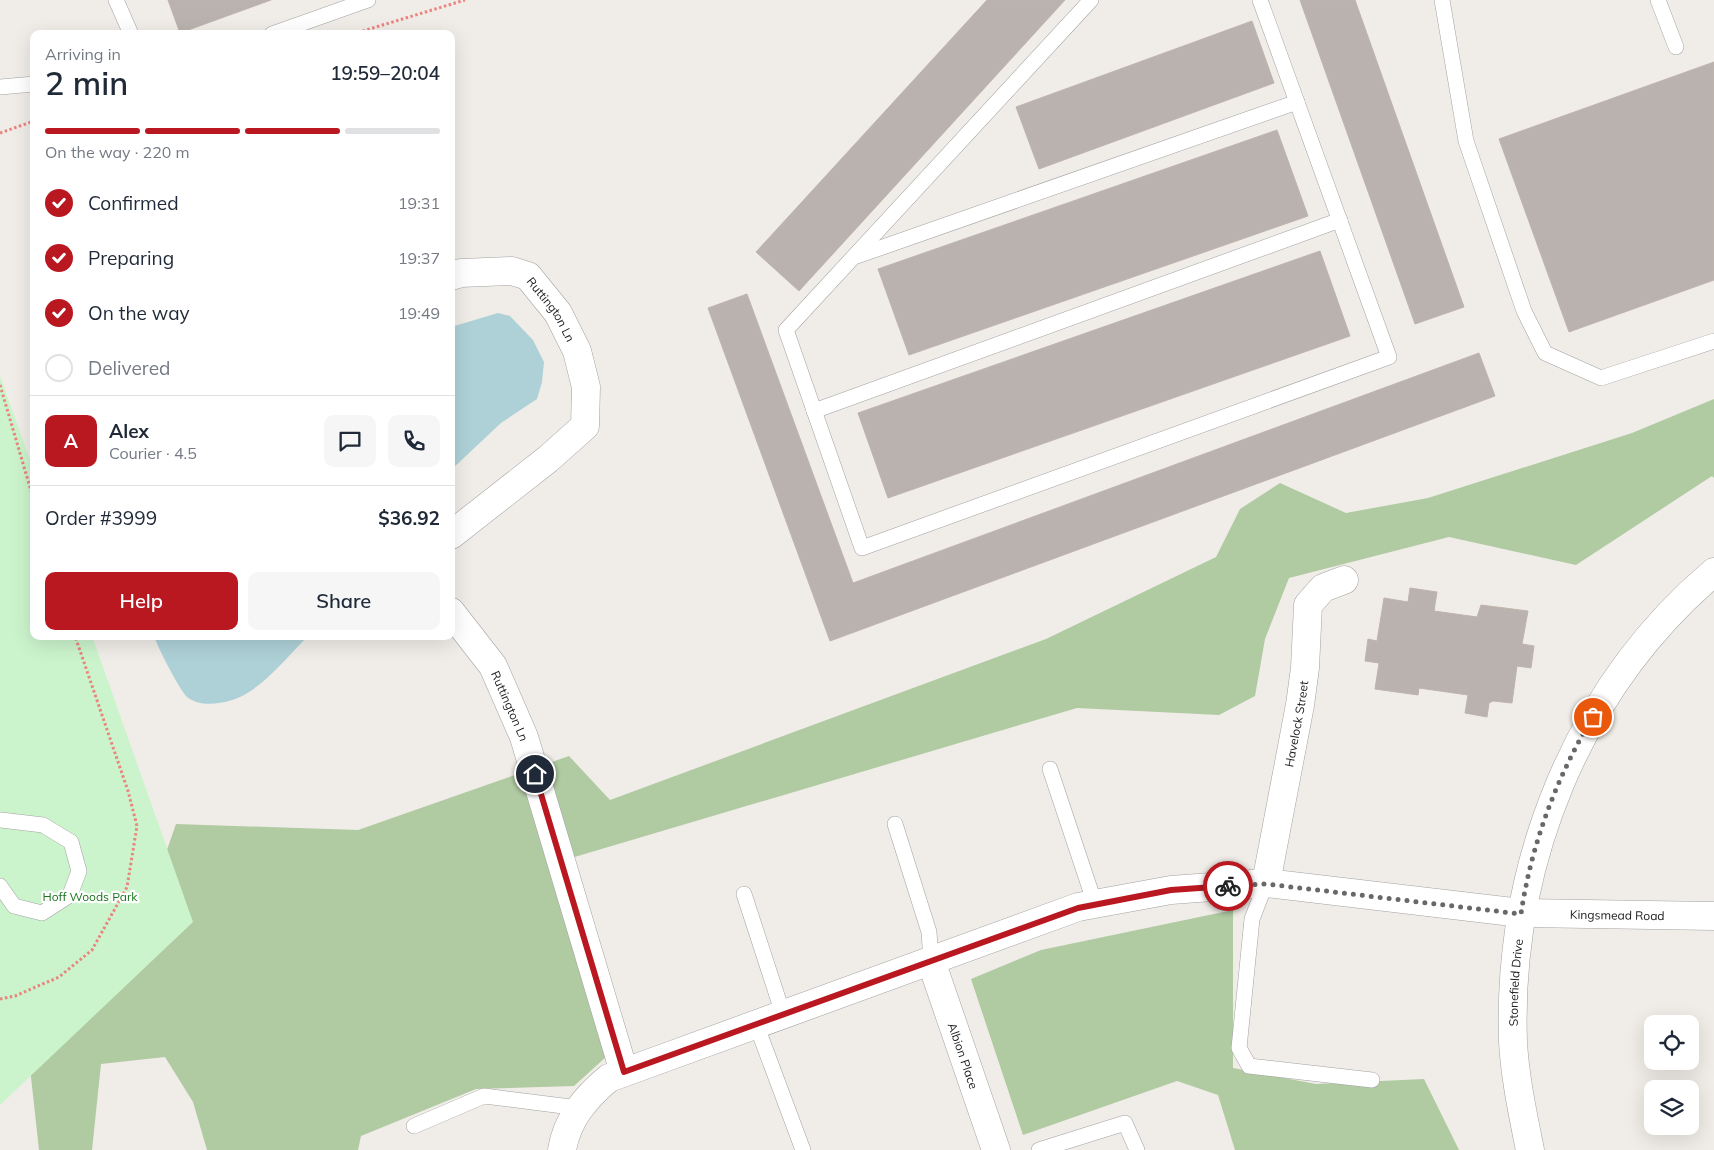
<!DOCTYPE html>
<html lang="en">
<head>
<meta charset="utf-8">
<style>
	body { margin:0; font-family:Mulish,sans-serif; background:#f6f6f7; color:#1f2937; height:100vh; display:flex; flex-direction:column; font-size:19px; white-space:nowrap }
	* { box-sizing:border-box; margin:0 }
	p { font-size:16px; color:#747a83 }
	.icon { flex:none; width:28px; height:28px; fill:none; stroke:currentColor; stroke-width:2; stroke-linecap:round; stroke-linejoin:round }
	.map { position:relative; flex:1; overflow:hidden }
	.sheet { position:absolute; left:30px; top:30px; width:425px; height:610px; display:flex; flex-direction:column; background:#fff; border-radius:10px; box-shadow:0 5px 20px #0002 }
	.sheet>* { flex:none }
	.buttons { position:absolute; left:1644px; top:1015px; display:grid; gap:10px }
	.buttons a { display:grid; place-items:center; width:55px; height:55px; border-radius:10px; background:#fff; box-shadow:0 5px 20px #0002; font-size:25px }
	.pin { position:absolute; display:grid; place-items:center; width:42px; height:42px; color:#fff; margin:-21px; border:2px solid #fff; border-radius:50%; box-shadow:0 1px 5px #0007 }
	.courier { position:absolute; display:grid; place-items:center; width:50px; height:50px; margin:-25px; border:4px solid #b91821; border-radius:50%; background:#fff; color:#222; box-shadow:0 1px 6px #0007 }
	.summary em { font-style:normal; font-weight:600 }
	.summary div { display:flex; flex-direction:column-reverse }
	.summary { display:flex; align-items:center; justify-content:space-between; height:85px; padding:0 15px }
	h1 { font-size:32px; font-weight:600; line-height:38px }
	.bar { display:grid; grid-template-columns:repeat(4,1fr); gap:8px 5px; align-content:center; height:60px; padding:0 15px }
	.bar i { height:6px; border-radius:4px; background:#e0e1e3 }
	.bar .current { background:#b91821 }
	.bar p { grid-column:span 4 }
	.line { display:flex; align-items:center; gap:12px; padding:0 15px; border-top:1px solid #e0e1e3 }
	.line div { flex:1 }
	.round { display:grid; place-items:center; flex:none; width:52px; height:52px; border-radius:10px; background:#f6f6f7 }
	ol { padding:0 15px; list-style:none }
	li { display:flex; align-items:center; gap:15px; height:55px }
	li p { margin-inline-start:auto }
	li .icon { padding:5px; border-radius:50%; background:#b91821; color:#fff; stroke-width:4 }
	li:last-child { color:#747a83 }
	li i { width:28px; height:28px; border:2px solid #e0e1e3; border-radius:50% }
	.action { display:flex; gap:10px; margin-top:auto; padding:10px 15px }
	.action a { flex:1; height:58px; border-radius:10px; background:#b91821; color:#fff; font-size:20px; font-weight:600; line-height:58px; text-align:center }
	.action a+a { background:#f6f6f7; color:#1f2937 }
	.map>svg:first-child { display:block }
	.forest { fill:#b0caa2 }
	.park { fill:#cbf4cc }
	.water { fill:#aed1d8 }
	.building { fill:#b9b2ae; stroke:#c0b4ac }
	.lines { fill:none; stroke-linecap:round; stroke-linejoin:round }
	.service-casing { stroke:#a2a2a2; stroke-width:16 }
	.minor-casing { stroke:#a2a2a2; stroke-width:29 }
	.path { stroke:#ea847f; stroke-width:3; stroke-dasharray:2.5 2.5; stroke-linecap:butt }
	.service { stroke:#fff; stroke-width:15 }
	.minor { stroke:#fff; stroke-width:28 }
	.done { stroke:#696867; stroke-width:5; stroke-dasharray:0 9 }
	.route { stroke:#b91821; stroke-width:6 }
	.labels { text-anchor:middle; dominant-baseline:central; stroke-width:4.5; stroke-linejoin:round; paint-order:stroke }
	.street-label { font-size:12px; fill:#212121; stroke:#fff }
	.park-label { font-size:12px; fill:#19741c; stroke:#fff }
</style>
</head>
<body>
<div class="map">
<svg width="1714" height="1150" viewBox="0 0 1714 1150">
	<rect width="100%" height="100%" fill="#f0ede8"/>
	<g class="forest">
		<polygon points="1714,399 1714,478 1712,476 1576,565 1449,537 1289,578 1265,639 1255,696 1219,715 1077,708 551,864 607,1056 574,1086 476,1089 361,1136 358,1150 207,1150 193,1102 165,1057 101,1064 92,1150 39,1150 25,1022 147,907 176,824 358,830 569,756 610,800 1046,639 1216,557 1240,509 1280,483 1346,513 1428,498 1632,433"/>
		<polygon points="1233,910 1233,1068 1316,1084 1424,1079 1459,1150 1235,1150 1218,1095 1177,1081 1023,1135 971,979 1041,950"/>
	</g>
	<polygon class="park" points="0,376 34,471 34,636 92,636 193,922 0,1105"/>
	<g class="water">
		<polygon points="498,313 510,316 533,340 544,362 542,382 537,399 501,423 451,470 451,327"/>
		<path d="M 154,636 L 308,636 C 290,654 271,678 249,692 C 235,702 203,710 187,697 C 179,689 158,648 154,636 Z"/>
	</g>
	<g class="building">
		<polygon points="168,0 271,0 180,33"/>
		<polygon points="987,0 1065,0 799,291 756,252"/>
		<polygon points="1300,0 1355,0 1464,307 1415,324"/>
		<polygon points="1252,21 1274,83 1039,169 1016,107"/>
		<polygon points="1714,62 1714,280 1569,332 1499,139"/>
		<polygon points="1277,130 1308,216 909,355 878,269"/>
		<polygon points="1320,251 1350,336 888,498 858,413"/>
		<polygon points="747,294 853,583 1479,353 1495,396 830,641 708,308"/>
		<polygon points="1410,588 1437,592 1434,611 1477,617 1481,605 1528,611 1522,644 1534,646 1531,668 1517,666 1512,703 1493,701 1489,703 1487,717 1465,713 1468,695 1419,688 1418,695 1375,689 1379,663 1365,661 1368,639 1377,641 1384,598 1408,602"/>
	</g>
	<g class="lines">
		<defs>
			<g id="service">
				<polyline points="116,0 131,34"/>
				<polyline points="1091,0 786,330 862,548 1389,357 1260,0"/>
				<polyline points="1442,0 1466,141 1524,311 1545,353 1601,378 1714,341"/>
				<polyline points="1658,0 1676,47"/>
				<polyline points="272,34 368,0"/>
				<polyline points="0,87 34,84"/>
				<polyline points="857,256 1297,102"/>
				<polyline points="814,411 1340,220"/>
				<polyline points="1050,769 1095,904"/>
				<polyline points="895,824 929,932 931,961"/>
				<polyline points="1266,883 1252,919 1239,1048 1249,1066 1372,1080"/>
				<polyline points="0,886 14,906 42,913 70,895 79,871 71,842 43,825 1,820"/>
				<polyline points="744,894 783,1014"/>
				<polyline points="756,1024 803,1150"/>
				<polyline points="414,1126 484,1096 579,1108"/>
				<polyline points="1039,1150 1125,1123 1137,1150"/>
			</g>
			<g id="minor">
				<path id="s1" d="M 451,276 L 461,273 L 512,271 L 528,276 L 558,313 L 577,351 L 586,387 L 585,426 L 548,459 L 451,535"/>
				<path id="s2" d="M 451,612 L 493,666 L 524,737 L 624,1072"/>
				<path id="s3" d="M 1266,883 L 1300,705 L 1305,668 L 1308,605 L 1323,588 L 1344,580"/>
				<path id="s4" d="M 931,961 L 996,1150"/>
				<path id="s5" d="M 562,1150 C 567,1119 586,1097 609,1078 L 1078,907 L 1171,890 L 1266,883 L 1521,913 L 1714,916"/>
				<path id="s6" d="M 1530,1150 C 1523,1115 1515,1078 1513,1042 C 1507,865 1577,688 1714,572"/>
			</g>
		</defs>
		<use href="#service" class="service-casing"/>
		<use href="#minor" class="minor-casing"/>
		<g class="path">
			<polyline points="353,34 465,0"/>
			<polyline points="0,133 34,121"/>
			<polyline points="0,385 34,501"/>
			<polyline points="0,999 15,996 59,977 92,950 127,887 137,826 128,791 75,636"/>
		</g>
		<use href="#service" class="service"/>
		<use href="#minor" class="minor"/>
	</g>
	<g class="lines">
		<path class="done" d="M 1228,886 L 1266,884 L 1521,914 C 1531,845 1557,776 1593,717"/>
		<polyline class="route" points="535,774 624,1072 1078,908 1171,890 1228,886"/>
	</g>
	<g class="labels">
		<g class="street-label">
			<text stroke="none"><textPath href="#s1" startOffset="119">Ruttington Ln</textPath></text>
			<text stroke="none"><textPath href="#s2" startOffset="112">Ruttington Ln</textPath></text>
			<text stroke="none"><textPath href="#s3" startOffset="162">Havelock Street</textPath></text>
			<text stroke="none"><textPath href="#s5" startOffset="1130">Kingsmead Road</textPath></text>
			<text stroke="none"><textPath href="#s6" startOffset="169">Stonefield Drive</textPath></text>
			<text stroke="none"><textPath href="#s4" startOffset="100">Albion Place</textPath></text>
		</g>
		<g class="park-label">
			<text x="90" y="896">Hoff Woods Park</text>
		</g>
	</g>
</svg>
<div class="buttons">
<a><svg class="icon" aria-label="locate" viewBox="0 0 24 24"><circle cx="12" cy="12" r="6"/><path d="M12 2v4M12 18v4M2 12h4M18 12h4"/></svg></a>
<a><svg class="icon" aria-label="layers" viewBox="0 0 24 24"><path d="M12 4l9 5-9 5-9-5zM3 14l9 5 9-5"/></svg></a>
</div>
<div class="pin" style="left:1593px;top:717px;background:#ea580c"><svg class="icon" aria-label="bag" viewBox="0 0 24 24"><path d="M5 8h14l-1 12H6zM9 8a3 3 0 0 1 6 0"/></svg></div>
<div class="pin" style="left:535px;top:774px;background:#1f2937"><svg class="icon" aria-label="home" viewBox="0 0 24 24"><path d="M3 11l9-7 9 7M6 9v11h12V9"/></svg></div>
<div class="courier" style="left:1228px;top:886px"><svg class="icon" aria-label="bike" viewBox="0 0 24 24"><circle cx="6" cy="16" r="4"/><circle cx="18" cy="16" r="4"/><path d="M6 16l4-8h5l3 8M10 8l3 8H6M13 5h3"/></svg></div>
<section class="sheet">
<div class="summary"><div><h1>2 min</h1><p>Arriving in</p></div><em>19:59–20:04</em></div>
<div class="bar"><i class="current"></i><i class="current"></i><i class="current"></i><i></i><p>On the way · 220 m</p></div>
<ol>
<li><svg class="icon" aria-label="check" viewBox="0 0 24 24"><path d="M5 12l5 5 9-10"/></svg>Confirmed<p>19:31</p></li>
<li><svg class="icon" aria-label="check" viewBox="0 0 24 24"><path d="M5 12l5 5 9-10"/></svg>Preparing<p>19:37</p></li>
<li><svg class="icon" aria-label="check" viewBox="0 0 24 24"><path d="M5 12l5 5 9-10"/></svg>On the way<p>19:49</p></li>
<li><i></i>Delivered</li>
</ol>
<div class="line" style="height:90px"><b class="round" style="background:#b91821;color:#fff">A</b><div><b>Alex</b><p>Courier · 4.5</p></div><a class="round"><svg class="icon" aria-label="chat" viewBox="0 0 24 24"><path d="M4 5h16v11H9l-5 4z"/></svg></a><a class="round"><svg class="icon" aria-label="phone" viewBox="0 0 24 24"><path d="M5 4h4l2 5-3 2q2 4 5 5l2-3 5 2v4C11 20 4 13 5 4z"/></svg></a></div>
<div class="line" style="height:65px"><div>Order #3999</div><b>$36.92</b></div>
<div class="action"><a>Help</a><a>Share</a></div>
</section>
</div>
</body>
</html>
